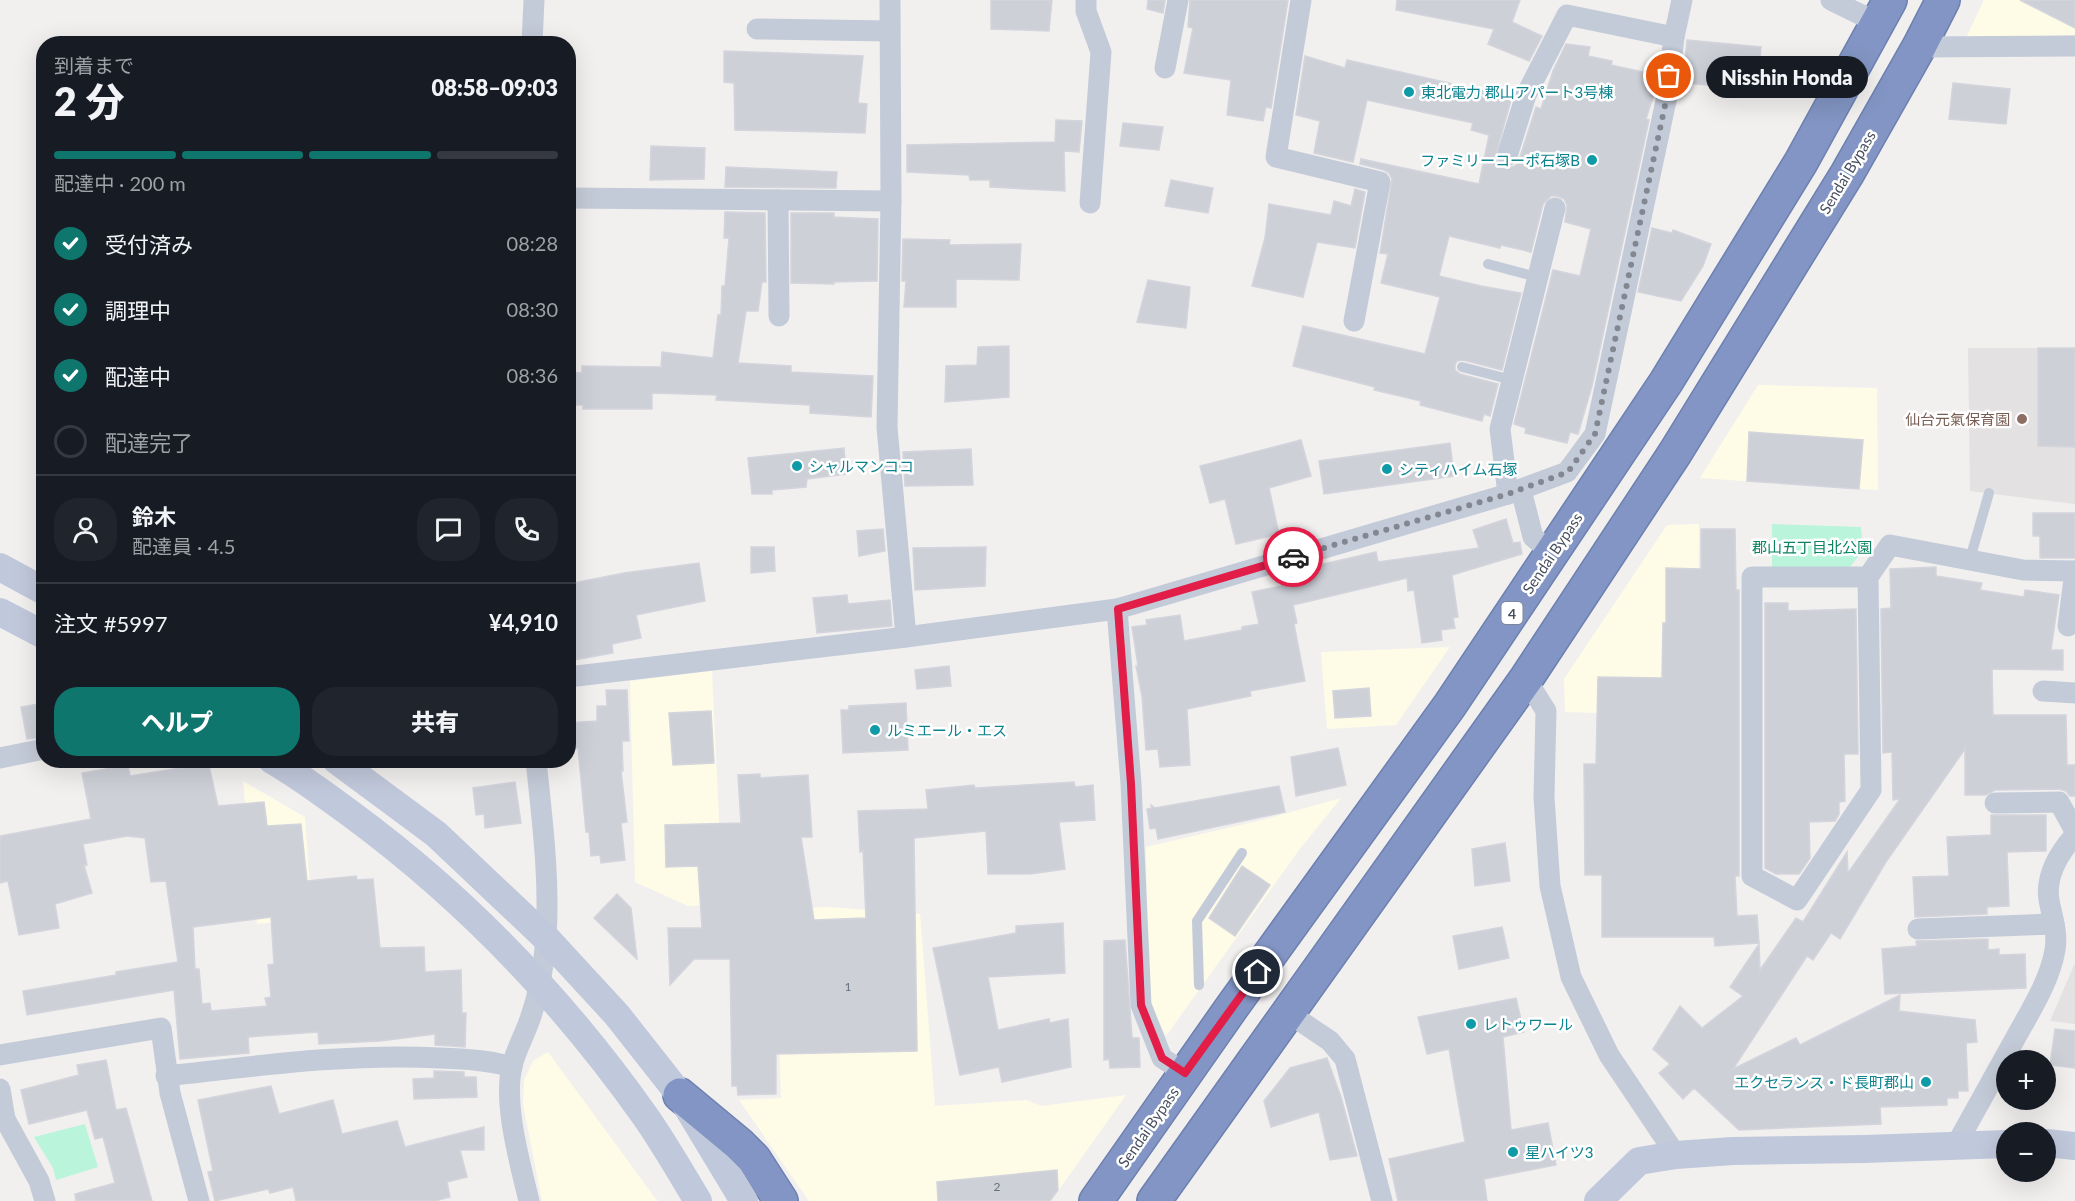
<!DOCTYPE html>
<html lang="ja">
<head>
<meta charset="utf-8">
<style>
	body { margin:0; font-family:Lato,"Noto Sans JP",sans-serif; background:#20242c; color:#f1f3f6; height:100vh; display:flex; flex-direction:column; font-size:22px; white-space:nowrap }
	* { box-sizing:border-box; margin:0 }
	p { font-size:20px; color:#9ea1a6 }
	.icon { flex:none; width:33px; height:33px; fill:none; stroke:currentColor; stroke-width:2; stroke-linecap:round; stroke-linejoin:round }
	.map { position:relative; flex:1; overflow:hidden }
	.side { position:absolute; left:36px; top:36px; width:540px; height:732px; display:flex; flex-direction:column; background:#171b24; border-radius:24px; box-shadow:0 6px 24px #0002 }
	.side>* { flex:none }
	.buttons { position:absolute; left:1996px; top:1050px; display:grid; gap:12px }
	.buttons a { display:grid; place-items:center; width:60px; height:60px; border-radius:50%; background:#171b24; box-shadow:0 6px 24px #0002; font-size:30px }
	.pin { position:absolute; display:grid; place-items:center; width:51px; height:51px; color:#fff; margin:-26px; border:3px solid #fff; border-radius:50%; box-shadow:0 2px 6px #0007 }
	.courier { position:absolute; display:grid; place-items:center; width:60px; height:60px; margin:-30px; border:4px solid #e11d48; border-radius:50%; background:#fff; color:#222; box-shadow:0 2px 8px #0007 }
	.bubble { position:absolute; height:42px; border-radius:21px; background:#171b24; box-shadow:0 6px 24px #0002; font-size:20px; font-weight:800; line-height:42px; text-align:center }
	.summary em { font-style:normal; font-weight:800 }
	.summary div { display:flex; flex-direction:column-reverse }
	.summary { display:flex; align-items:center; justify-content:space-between; height:102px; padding:0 18px }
	h1 { font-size:39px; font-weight:800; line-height:45px }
	.bar { display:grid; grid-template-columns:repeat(4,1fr); gap:9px 6px; align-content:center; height:72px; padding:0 18px }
	.bar i { height:8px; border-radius:4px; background:#363941 }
	.bar .active { background:#0f766e }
	.bar p { grid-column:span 4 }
	.line { display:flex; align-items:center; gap:15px; padding:0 18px; border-top:2px solid #363941 }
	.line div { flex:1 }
	.round { display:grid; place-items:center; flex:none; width:63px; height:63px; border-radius:24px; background:#20242c }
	ol { padding:0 18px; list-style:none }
	li { display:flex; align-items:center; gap:18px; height:66px }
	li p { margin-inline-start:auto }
	li .icon { padding:6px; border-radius:50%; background:#0f766e; color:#fff; stroke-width:4 }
	li:last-child { color:#9ea1a6 }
	li i { width:33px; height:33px; border:3px solid #363941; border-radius:50% }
	.action { display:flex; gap:12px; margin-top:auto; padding:12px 18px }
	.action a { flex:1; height:69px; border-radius:24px; background:#0f766e; color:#fff; font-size:24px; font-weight:800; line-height:69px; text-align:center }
	.action a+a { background:#20242c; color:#f1f3f6 }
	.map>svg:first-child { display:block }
	.commercial { fill:#fefce7 }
	.education { fill:#e3e1e1 }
	.green { fill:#b9f4db }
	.building { fill:#ced0d8; stroke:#d3d4dc; stroke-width:1.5; fill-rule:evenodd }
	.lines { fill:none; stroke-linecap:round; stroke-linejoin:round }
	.highway-casing { stroke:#6d80b0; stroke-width:36 }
	.lane { stroke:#c4cbd8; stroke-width:10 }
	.street { stroke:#c4cbd8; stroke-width:21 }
	.secondary { stroke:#c0c8db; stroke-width:28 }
	.highway { stroke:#8295c4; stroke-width:33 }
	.done { stroke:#828791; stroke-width:6; stroke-dasharray:0 10.8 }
	.route { stroke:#e11d48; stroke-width:8 }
	.culture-dot { fill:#0f9aa8; stroke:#fff; stroke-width:2 }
	.education-dot { fill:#8d6e63; stroke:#fff; stroke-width:2 }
	.labels { text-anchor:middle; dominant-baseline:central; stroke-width:5; stroke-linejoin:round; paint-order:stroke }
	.number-label { font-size:12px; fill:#676e7d }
	.shield { fill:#fff; stroke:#7d838f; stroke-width:1.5 }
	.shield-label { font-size:14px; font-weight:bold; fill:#454e5f }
	.culture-label { font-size:15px; fill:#0d838f; stroke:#fff; text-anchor:start }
	.street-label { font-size:15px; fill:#454e5f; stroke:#fff }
	.education-label { font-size:15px; fill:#785e54; stroke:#fff; text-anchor:end }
	.park-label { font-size:15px; fill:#0c8460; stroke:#fff }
</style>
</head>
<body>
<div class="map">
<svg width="2075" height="1201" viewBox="0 0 2075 1201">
	<rect width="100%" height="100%" fill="#f2f0ef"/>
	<g class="commercial">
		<polygon points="1984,0 2075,0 2075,35 1966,38"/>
		<polygon points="1758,385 1877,388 1878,490 1700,478"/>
		<polygon points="1699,524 1697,716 1565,712 1564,679 1667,525"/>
		<polygon points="1450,647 1396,725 1327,729 1321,652"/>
		<polygon points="712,671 723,905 688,906 635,882 630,681"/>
		<polygon points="243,781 305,817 312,918 257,924"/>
		<polygon points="1341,798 1299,850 1166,1036 1149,1005 1146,847 1262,820"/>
		<polygon points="828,907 920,914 935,1106 1026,1100 1042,1106 1126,1095 1051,1201 809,1201 739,1100 781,1098 775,909"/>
		<polygon points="548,1052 656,1199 658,1201 542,1201 523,1104 524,1080 533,1061"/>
	</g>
	<g class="education">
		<polygon points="1968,348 2075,348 2075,504 1970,491"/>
		<polygon points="2075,963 2075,1024 2050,1021"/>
	</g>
	<g class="green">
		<polygon points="1772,524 1861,527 1863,551 1848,569 1772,568"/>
		<polygon points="85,1124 98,1167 56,1180 53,1168 34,1137"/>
	</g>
	<g class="building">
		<polygon points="991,0 1052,0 1049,31 991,29"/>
		<polygon points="1148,0 1165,0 1163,13 1147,9"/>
		<polygon points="1190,0 1288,0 1271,108 1266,107 1263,121 1227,115 1231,80 1184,73 1193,28 1188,27"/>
		<polygon points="1397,0 1520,0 1512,22 1542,36 1529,61 1488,44 1494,29 1396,10"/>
		<polygon points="2020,0 2075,0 2075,28"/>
		<polygon points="1687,40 1761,47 1757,89 1683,83"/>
		<polygon points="1566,44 1590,47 1588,56 1612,61 1611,65 1657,75 1654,94 1646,119 1649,120 1592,386 1578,434 1570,432 1567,443 1525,433 1526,428 1514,424 1553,270 1580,276 1591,229 1565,222 1567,205 1564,199 1557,196 1551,196 1543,204 1531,252 1501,245 1500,248 1449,236 1439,276 1481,286 1521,293 1502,370 1463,360 1457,361 1455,365 1455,370 1460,374 1498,384 1490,416 1484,414 1482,421 1420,405 1421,401 1374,390 1375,387 1293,366 1303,326 1425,354 1440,297 1381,283 1388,254 1380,253 1392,179 1389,173 1384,170 1360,164 1361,159 1479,184 1489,135 1471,130 1473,123 1367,100 1353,162 1314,153 1320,121 1296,115 1305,56 1345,68 1347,60 1484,91 1511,100 1495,158 1498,165 1509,168 1515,166 1519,160 1536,107 1541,109 1553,71"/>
		<polygon points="724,51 863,56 858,103 867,104 865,133 735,130 734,83 724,82"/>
		<polygon points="1953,83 2010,89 2006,124 1949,119"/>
		<polygon points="1056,120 1082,121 1079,152 1064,151 1065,191 990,187 990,180 970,180 969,175 907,172 907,145 1055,142"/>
		<polygon points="1123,123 1163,127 1159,150 1120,146"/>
		<polygon points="651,146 705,148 704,179 650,180"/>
		<polygon points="726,167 837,172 836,188 725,187"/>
		<polygon points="1171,180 1213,188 1208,213 1165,206"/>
		<polygon points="1355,189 1365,192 1355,248 1317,242 1303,297 1252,286 1265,238 1269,204 1331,215 1334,201 1351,206"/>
		<polygon points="725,212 765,213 766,282 762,282 758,311 746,311 738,363 791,366 791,372 873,376 871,417 810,413 810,405 716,400 717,395 652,393 652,409 583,409 583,405 568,405 568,372 582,373 582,366 661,367 662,352 713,358 718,315 721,315 722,286 725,286 729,238 724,238"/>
		<polygon points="791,213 834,213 834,217 878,219 877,281 834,282 834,284 791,283"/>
		<polygon points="1652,228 1672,233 1673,230 1711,244 1703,266 1681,301 1638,292"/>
		<polygon points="903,239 950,240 949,245 1021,244 1019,280 956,279 956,307 904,307 906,281 902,281"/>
		<polygon points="1148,280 1190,287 1186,328 1137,322"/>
		<polygon points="1009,346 1009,397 945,402 946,366 977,365 978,347"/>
		<polygon points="2038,348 2075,348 2075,447 2038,446"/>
		<polygon points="1749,432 1863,440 1859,489 1747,481"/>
		<polygon points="1301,440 1311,476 1269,488 1279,534 1236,544 1225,499 1210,503 1200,466"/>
		<polygon points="1450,443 1454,476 1324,494 1319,461"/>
		<polygon points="844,448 846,474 807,479 806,487 772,490 772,494 752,494 748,458"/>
		<polygon points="971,449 973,485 905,486 903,452"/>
		<polygon points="2033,513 2075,513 2075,558 2040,558 2040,536 2033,536"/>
		<polygon points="1506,519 1513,543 1520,542 1522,554 1452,575 1458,617 1453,618 1455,628 1441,630 1442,640 1422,643 1414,590 1408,591 1407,578 1293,605 1297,623 1294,624 1305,681 1250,691 1251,696 1187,709 1190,765 1160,767 1158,749 1146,750 1142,696 1136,666 1138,666 1132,627 1147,625 1146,620 1180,615 1184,641 1242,630 1242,627 1259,624 1252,592 1300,582 1297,570 1376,552 1378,562 1479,548 1473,530"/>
		<polygon points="883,529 885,551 859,556 857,531"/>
		<polygon points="1701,529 1735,529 1736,590 1739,590 1739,876 1735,876 1737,916 1757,915 1759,943 1715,946 1714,937 1602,937 1602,875 1585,875 1584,764 1596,764 1598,677 1662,678 1663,623 1666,623 1666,568 1701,569"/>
		<polygon points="751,547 774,547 775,571 751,573"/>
		<polygon points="986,547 985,586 915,590 913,548"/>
		<polygon points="699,563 705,601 636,615 641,638 612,644 613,653 568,661 568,584 624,573"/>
		<polygon points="1936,567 1936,576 1982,583 1980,590 2024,597 2025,590 2059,595 2051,650 2063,650 2063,670 1992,669 1993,715 2066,715 2067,765 2075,765 2075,796 2070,796 2066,791 2059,789 1995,790 1986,795 1965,795 1965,749 1886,862 1840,939 1831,933 1813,960 1807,956 1733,1069 1796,1038 1800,1045 1900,995 1899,1011 1975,1020 1977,1042 1966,1043 1968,1091 1958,1091 1958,1098 1947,1098 1947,1105 1880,1107 1881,1124 1739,1130 1694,1088 1683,1099 1659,1073 1670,1064 1653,1049 1680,1006 1702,1028 1743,996 1730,987 1759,944 1760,970 1796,918 1803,922 1847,852 1848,873 1900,799 1893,800 1892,752 1883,753 1881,609 1891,608 1890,569"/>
		<polygon points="847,595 848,604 890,600 892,626 817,633 813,598"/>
		<polygon points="1765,603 1788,603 1788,611 1856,609 1858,754 1844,754 1845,801 1839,802 1839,814 1835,821 1809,822 1810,858 1799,874 1776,874 1765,868"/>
		<polygon points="949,666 951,686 917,689 915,670"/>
		<polygon points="1369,688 1371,716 1335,718 1333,691"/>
		<polygon points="606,690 627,690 629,741 622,741 623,771 621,771 627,822 621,823 625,860 601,863 600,855 591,856 589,832 586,832 578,748 568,748 568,723 597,721 597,706 607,706"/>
		<polygon points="44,703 44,737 27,739 21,707"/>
		<polygon points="906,703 908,750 843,753 841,710 849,710 849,706"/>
		<polygon points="711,711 714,763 673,765 669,713"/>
		<polygon points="1338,748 1346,785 1296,796 1291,757"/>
		<path d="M 208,761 L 218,806 L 264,802 L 267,826 L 301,824 L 307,881 L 356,876 L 357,880 L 373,879 L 380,948 L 424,947 L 425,972 L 461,970 L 462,1013 L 466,1013 L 465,1047 L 435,1045 L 435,1034 L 380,1041 L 319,1044 L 318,1032 L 248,1037 L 249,1053 L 180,1059 L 174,990 L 27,1015 L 23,991 L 116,975 L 116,972 L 178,962 L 166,881 L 151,882 L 145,838 L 127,836 L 83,844 L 87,865 L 84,865 L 92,893 L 55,904 L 59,928 L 19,935 L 8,881 L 0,883 L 0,836 L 91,819 L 82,773 L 128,765 L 130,776 L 187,767 ZM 271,917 L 274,964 L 268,965 L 271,997 L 265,998 L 267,1006 L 211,1011 L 210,1003 L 202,1004 L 199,969 L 195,969 L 193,927 Z"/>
		<polygon points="760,774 760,778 808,775 812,837 801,837 814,920 866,918 863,851 860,852 858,811 928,809 926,790 974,785 975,788 1074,782 1075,787 1093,785 1095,820 1059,822 1065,869 1030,874 988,874 986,831 914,838 917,1051 776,1054 776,1094 738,1095 737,1086 732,1086 730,959 694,959 670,985 668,928 702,928 698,866 666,867 665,825 741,823 738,775"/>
		<polygon points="515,782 521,823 485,828 484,814 476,815 473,788"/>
		<polygon points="1279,786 1285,812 1158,839 1156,828 1150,829 1147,809 1152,808 1151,805 1155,808"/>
		<polygon points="1991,815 2046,815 2046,851 2007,852 2009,906 1987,907 1987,914 1915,917 1913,877 1949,876 1947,837 1991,835"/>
		<polygon points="1505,843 1510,881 1475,886 1472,849"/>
		<polygon points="1242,866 1270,885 1235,936 1209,918"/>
		<polygon points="617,894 631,908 637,959 594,918"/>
		<polygon points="1063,923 1065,973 988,977 998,1030 1049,1019 1050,1023 1068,1019 1071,1067 1002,1082 999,1067 960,1075 933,948 1016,933 1016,926"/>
		<polygon points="1502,927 1509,958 1459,969 1453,936"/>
		<polygon points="1988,939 1988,950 1999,949 1999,955 2025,954 2026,988 1885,994 1882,949 1917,946 1916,941"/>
		<polygon points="1125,940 1132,1038 1139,1038 1140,1067 1110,1068 1109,1059 1104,1060 1104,941"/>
		<polygon points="1516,998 1524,1032 1503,1037 1511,1130 1548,1123 1556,1165 1484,1179 1487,1201 1398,1201 1389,1159 1465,1142 1449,1049 1427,1054 1418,1017"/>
		<polygon points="2055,1029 2075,1031 2075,1068 2050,1065"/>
		<polygon points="1327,1058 1341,1097 1357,1156 1330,1160 1319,1112 1271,1127 1264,1101 1290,1068"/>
		<polygon points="106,1060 116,1110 126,1108 152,1201 76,1201 75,1194 115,1183 103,1137 95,1139 87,1110 29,1124 21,1090 79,1075 77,1065"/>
		<polygon points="434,1071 464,1072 464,1077 476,1077 477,1097 414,1099 413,1079 434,1078"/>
		<polygon points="271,1086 279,1114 333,1100 342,1134 397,1121 405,1147 484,1127 484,1150 460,1150 467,1177 447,1182 450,1197 435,1201 296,1201 293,1187 270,1193 268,1189 215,1201 208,1172 213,1171 198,1100"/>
		<polygon points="1057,1170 1058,1190 1050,1201 938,1201 937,1182"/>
	</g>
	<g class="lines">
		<defs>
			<g id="highway">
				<polyline points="680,1095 739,1144 754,1159 781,1201"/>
				<polyline points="1096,1201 1232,1007 1450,705 1666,382 1801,162 1890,0"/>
				<polyline points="1154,1201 1526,679 1675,453 1847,174 1919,47 1943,0"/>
			</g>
		</defs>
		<use href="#highway" class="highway-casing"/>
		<g class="lane">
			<polyline points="1488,264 1537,277"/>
			<polyline points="1462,367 1512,380"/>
			<polyline points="1970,559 1989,493"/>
			<polyline points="1199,985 1197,921 1242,853"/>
		</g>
		<g class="street">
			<polyline points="890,0 891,201 887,427 906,637"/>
			<polyline points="1086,0 1086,11 1101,52 1090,203"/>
			<polyline points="1301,0 1276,157 1380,182 1354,321"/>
			<polyline points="1831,0 1878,23"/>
			<polyline points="757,29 889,31"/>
			<polyline points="532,44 534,0"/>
			<polyline points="1919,47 2075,46"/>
			<polyline points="1165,68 1178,0"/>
			<polyline points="1507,156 1526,95 1567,15 1674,37"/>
			<polyline points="568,198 891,201"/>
			<polyline points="778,200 779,316"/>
			<polyline points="1521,490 1533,537 1552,553"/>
			<polyline points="1508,494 1500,429 1555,208"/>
			<polyline points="1868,577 1752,577 1752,876 1797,900 1871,790 1868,577 1890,545 2023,570 2075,571"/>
			<polyline points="1117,609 1131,784 1141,1005 1162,1058 1185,1073"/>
			<polyline points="2068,626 2075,571"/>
			<polyline points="568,677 906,637 1117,609 1508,494 1567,472 1595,434 1667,96 1674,37 1682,0"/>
			<polyline points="1526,679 1546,711 1544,797 1550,886 1571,977 1609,1055 1676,1155"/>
			<polyline points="2043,691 2075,693"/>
			<polyline points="0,758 44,749"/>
			<polyline points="1995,803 2059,802 2075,831"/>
			<polyline points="1918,929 2054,924"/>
			<polyline points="1287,1012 1330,1041 1345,1059 1382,1201"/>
			<polyline points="0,1055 161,1028 170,1093 199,1201"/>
			<path d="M 166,1076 C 257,1066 348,1053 440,1058 C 464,1059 488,1060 512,1067"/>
			<polyline points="0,1089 5,1119 39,1181 45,1201"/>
			<path d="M 1956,1145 C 1976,1109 1996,1073 2016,1037 C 2031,1010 2050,980 2055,950 C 2058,932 2052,917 2049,900 C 2045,875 2059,853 2075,835"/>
			<path d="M 529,1201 C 520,1163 503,1104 512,1066 C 516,1050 525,1034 530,1019 C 539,994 544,965 546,938 C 550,879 542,819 536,760"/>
		</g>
		<g class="secondary">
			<polyline points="0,567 44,591"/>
			<polyline points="0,612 44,635"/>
			<path d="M 272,760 C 300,776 325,795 351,814 C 465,898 563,1000 645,1116 C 664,1143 681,1173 698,1201"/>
			<polyline points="336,760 436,834 546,938 617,1015 680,1095 744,1201"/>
			<polyline points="2046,1143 2075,1146"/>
			<polyline points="1598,1201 1639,1161 1676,1155 1733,1151 1864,1149 2007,1144"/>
		</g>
		<use href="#highway" class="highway"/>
	</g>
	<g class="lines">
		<polyline class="done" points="1293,557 1508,494 1568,472 1595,434 1667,96 1669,76"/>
		<polyline class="route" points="1258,972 1185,1073 1162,1058 1141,1005 1131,784 1118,609 1293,557"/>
	</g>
	<g class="culture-dot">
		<circle cx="1409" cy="92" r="6"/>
		<circle cx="1592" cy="160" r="6"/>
		<circle cx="797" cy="466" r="6"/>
		<circle cx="1387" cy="469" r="6"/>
		<circle cx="875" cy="730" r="6"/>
		<circle cx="1471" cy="1024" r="6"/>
		<circle cx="1926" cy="1082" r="6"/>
		<circle cx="1513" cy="1152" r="6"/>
	</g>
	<circle class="education-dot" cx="2022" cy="419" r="6"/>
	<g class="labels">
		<g class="number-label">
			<text x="848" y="986">1</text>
			<text x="997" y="1186">2</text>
		</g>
		<rect class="shield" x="1501.5" y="602" width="21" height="22" rx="4.5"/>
		<g class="shield-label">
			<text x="1512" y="613">4</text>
		</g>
		<g class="culture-label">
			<text x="1421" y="92">東北電力 郡山アパート3号棟</text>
			<text x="1580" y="160" text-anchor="end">ファミリーコーポ石塚B</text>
			<text x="809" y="466">シャルマンココ</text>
			<text x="1399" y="469">シティハイム石塚</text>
			<text x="887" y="730">ルミエール・エス</text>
			<text x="1483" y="1024">レトゥワール</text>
			<text x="1914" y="1082" text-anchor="end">エクセランス・ド長町郡山</text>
			<text x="1525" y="1152">星ハイツ3</text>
		</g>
		<g class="street-label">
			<text transform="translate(1847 172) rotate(-59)">Sendai Bypass</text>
			<text transform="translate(1552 553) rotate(-56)">Sendai Bypass</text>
			<text transform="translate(1148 1127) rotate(-55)">Sendai Bypass</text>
		</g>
		<g class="education-label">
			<text x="2010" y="419">仙台元氣保育園</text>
		</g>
		<g class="park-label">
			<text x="1812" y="547">郡山五丁目北公園</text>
		</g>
	</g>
</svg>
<div class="buttons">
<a>+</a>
<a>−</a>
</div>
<div class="pin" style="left:1669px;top:76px;background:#ea580c"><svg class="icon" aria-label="bag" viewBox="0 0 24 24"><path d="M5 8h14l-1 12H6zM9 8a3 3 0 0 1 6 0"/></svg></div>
<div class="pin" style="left:1258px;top:972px;background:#1f2937"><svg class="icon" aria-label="home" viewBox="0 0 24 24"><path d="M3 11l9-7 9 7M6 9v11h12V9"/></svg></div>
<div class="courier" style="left:1293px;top:557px"><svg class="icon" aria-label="car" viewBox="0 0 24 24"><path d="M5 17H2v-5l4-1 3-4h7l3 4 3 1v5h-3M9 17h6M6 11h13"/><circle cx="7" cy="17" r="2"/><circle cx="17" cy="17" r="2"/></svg></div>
<div class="bubble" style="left:1706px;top:56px;width:162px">Nisshin Honda</div>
<section class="side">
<div class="summary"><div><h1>2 分</h1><p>到着まで</p></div><em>08:58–09:03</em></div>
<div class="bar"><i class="active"></i><i class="active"></i><i class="active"></i><i></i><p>配達中 · 200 m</p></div>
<ol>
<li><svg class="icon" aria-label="check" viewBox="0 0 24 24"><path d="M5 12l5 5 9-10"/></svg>受付済み<p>08:28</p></li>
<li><svg class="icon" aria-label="check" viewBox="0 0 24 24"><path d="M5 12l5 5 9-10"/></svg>調理中<p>08:30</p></li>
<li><svg class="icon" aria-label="check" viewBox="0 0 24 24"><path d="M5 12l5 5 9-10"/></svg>配達中<p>08:36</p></li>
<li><i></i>配達完了</li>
</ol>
<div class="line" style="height:108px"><a class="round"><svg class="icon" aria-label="person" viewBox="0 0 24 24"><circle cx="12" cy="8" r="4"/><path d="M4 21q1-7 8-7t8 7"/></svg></a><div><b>鈴木</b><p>配達員 · 4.5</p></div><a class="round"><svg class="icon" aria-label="chat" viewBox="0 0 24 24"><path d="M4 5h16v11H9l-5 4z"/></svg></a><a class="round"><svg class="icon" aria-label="phone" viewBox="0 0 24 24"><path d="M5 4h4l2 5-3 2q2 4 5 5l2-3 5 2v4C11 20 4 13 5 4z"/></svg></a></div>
<div class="line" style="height:78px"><div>注文 #5997</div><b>¥4,910</b></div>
<div class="action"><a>ヘルプ</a><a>共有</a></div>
</section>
</div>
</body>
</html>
